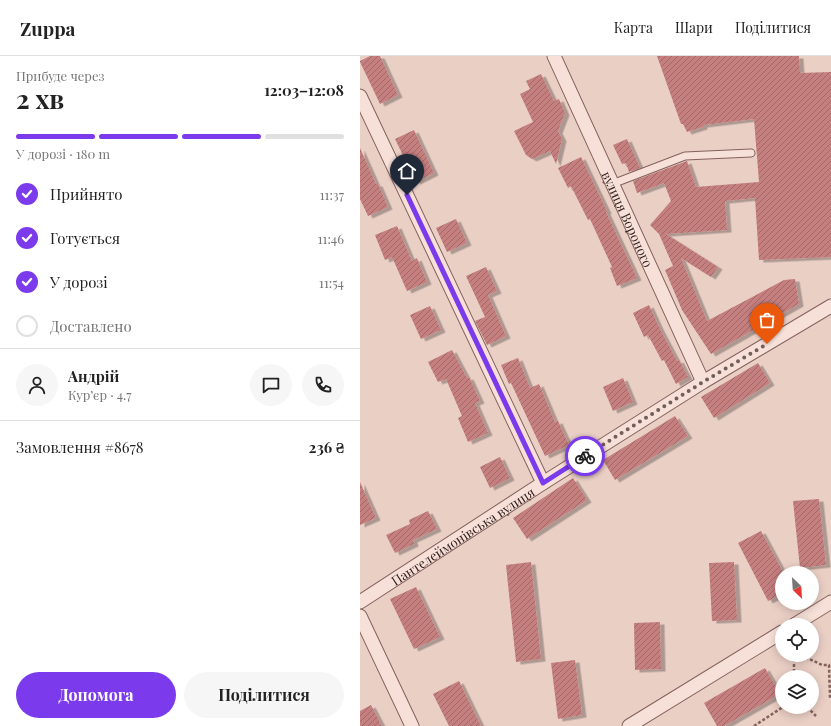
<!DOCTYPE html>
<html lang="uk">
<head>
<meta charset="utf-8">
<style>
	body { margin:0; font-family:"Playfair Display",serif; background:#f6f6f6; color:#222; height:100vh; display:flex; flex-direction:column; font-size:15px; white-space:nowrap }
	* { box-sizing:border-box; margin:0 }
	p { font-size:13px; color:#767676 }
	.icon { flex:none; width:22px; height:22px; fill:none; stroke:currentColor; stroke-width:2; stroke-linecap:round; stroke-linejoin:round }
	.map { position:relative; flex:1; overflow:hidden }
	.side { display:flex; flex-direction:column; background:#fff; width:360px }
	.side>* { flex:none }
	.needle { width:26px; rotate:155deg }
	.controls { position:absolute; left:415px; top:510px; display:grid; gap:8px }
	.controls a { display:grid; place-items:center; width:44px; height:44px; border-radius:50%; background:#fff; box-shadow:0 2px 10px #0003; font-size:20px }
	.pin { position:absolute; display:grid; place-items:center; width:34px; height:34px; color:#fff; margin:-41px -17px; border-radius:50% 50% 50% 0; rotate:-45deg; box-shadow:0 0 4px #0007 }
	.pin .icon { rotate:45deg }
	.courier { position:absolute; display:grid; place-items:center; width:40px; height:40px; margin:-20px; border:3px solid #7c3aed; border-radius:50%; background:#fff; color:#222; box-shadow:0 1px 5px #0007 }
	.headline em { font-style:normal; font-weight:700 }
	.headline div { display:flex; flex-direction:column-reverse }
	.headline { display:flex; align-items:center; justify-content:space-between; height:68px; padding:0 16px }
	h1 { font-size:26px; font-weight:700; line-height:30px }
	.bar { display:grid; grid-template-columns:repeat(4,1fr); gap:6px 4px; align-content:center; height:48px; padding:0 16px }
	.bar i { height:5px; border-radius:3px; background:#e0e0e0 }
	.bar .on { background:#7c3aed }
	.bar p { grid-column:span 4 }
	.line { display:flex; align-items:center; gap:10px; padding:0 16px; border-top:1px solid #e0e0e0 }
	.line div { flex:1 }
	.round { display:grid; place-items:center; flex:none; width:42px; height:42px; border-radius:21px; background:#f6f6f6 }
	ol { padding:0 16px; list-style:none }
	li { display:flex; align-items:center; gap:12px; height:44px }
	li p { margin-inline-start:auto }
	li .icon { padding:4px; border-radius:50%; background:#7c3aed; color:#fff; stroke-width:4 }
	li:last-child { color:#767676 }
	li i { width:22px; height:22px; border:2px solid #e0e0e0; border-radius:50% }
	.button { display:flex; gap:8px; margin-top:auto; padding:8px 16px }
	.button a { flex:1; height:46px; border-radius:24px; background:#7c3aed; color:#fff; font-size:16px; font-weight:700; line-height:46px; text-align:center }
	.button a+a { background:#f6f6f6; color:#222 }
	header { display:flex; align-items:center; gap:24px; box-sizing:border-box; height:56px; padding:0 20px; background:#fff; border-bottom:1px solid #e0e0e0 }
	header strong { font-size:19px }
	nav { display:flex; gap:22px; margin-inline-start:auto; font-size:14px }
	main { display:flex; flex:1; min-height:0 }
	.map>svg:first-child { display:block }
	.building { fill:url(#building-hatch); filter:url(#shadow) }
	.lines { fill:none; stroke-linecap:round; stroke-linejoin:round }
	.lane-casing { stroke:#84615d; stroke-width:9 }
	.street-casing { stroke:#84615d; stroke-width:15 }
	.path { stroke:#84615d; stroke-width:2.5; stroke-dasharray:3 2; stroke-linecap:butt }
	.lane { stroke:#f6e0d8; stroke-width:7 }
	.street { stroke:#f6e0d8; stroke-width:13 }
	.done { stroke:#745e59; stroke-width:4; stroke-dasharray:0 7.2 }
	.route { stroke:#7c3aed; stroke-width:5 }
	.labels { text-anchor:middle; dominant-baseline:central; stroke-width:3; stroke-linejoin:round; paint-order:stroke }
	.street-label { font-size:13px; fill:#35211f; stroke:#f2ddd4 }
</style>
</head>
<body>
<header>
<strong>Zuppa</strong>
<nav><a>Карта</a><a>Шари</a><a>Поділитися</a></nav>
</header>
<main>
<section class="side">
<div class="headline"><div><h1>2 хв</h1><p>Прибуде через</p></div><em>12:03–12:08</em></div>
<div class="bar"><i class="on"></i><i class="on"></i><i class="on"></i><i></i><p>У дорозі · 180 m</p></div>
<ol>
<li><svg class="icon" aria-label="check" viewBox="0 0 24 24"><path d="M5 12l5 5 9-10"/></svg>Прийнято<p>11:37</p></li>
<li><svg class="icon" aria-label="check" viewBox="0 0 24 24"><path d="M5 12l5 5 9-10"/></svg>Готується<p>11:46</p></li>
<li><svg class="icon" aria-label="check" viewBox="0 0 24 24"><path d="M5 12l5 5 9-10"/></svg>У дорозі<p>11:54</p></li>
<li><i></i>Доставлено</li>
</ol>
<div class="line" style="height:72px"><a class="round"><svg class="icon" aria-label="person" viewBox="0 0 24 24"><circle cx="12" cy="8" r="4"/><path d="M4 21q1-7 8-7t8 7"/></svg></a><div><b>Андрій</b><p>Кур’єр · 4.7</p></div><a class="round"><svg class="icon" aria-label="chat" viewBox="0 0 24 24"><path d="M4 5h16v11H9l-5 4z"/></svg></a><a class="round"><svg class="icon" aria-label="phone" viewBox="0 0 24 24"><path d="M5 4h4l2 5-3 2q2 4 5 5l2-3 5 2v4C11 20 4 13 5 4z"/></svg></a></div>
<div class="line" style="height:52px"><div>Замовлення #8678</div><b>236 ₴</b></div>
<div class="button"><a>Допомога</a><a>Поділитися</a></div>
</section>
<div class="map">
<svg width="471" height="670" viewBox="0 0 471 670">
	<defs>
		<pattern id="building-hatch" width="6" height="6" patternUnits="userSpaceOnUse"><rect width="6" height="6" fill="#c57f7f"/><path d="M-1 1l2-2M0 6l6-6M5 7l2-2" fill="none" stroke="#a16867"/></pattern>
		<filter id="shadow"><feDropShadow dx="4.5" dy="2.5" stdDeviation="0" flood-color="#0004"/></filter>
	</defs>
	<rect width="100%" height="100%" fill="#eacfc5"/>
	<g class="building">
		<polygon points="10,0 20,0 38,39 20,48 0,6 0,5"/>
		<polygon points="297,0 439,0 440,17 471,16 471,201 399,204 395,142 365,145 367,174 306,178 358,211 351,221 321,202 347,265 424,224 435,223 439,248 351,298 322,254 305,214 313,210 299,178 290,169 311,145 304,127 277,137 273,125 327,105 336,131 399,126 394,63 343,69 343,71 327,76 323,68 321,68"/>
		<polygon points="181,18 194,45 199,43 205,57 198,75 202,83 196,108 190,95 172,103 166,99 154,75 173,66 160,38 170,33 166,25"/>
		<polygon points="54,74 74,117 56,126 35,83"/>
		<polygon points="267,83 280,112 269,116 266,107 262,108 253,89"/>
		<polygon points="0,92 16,128 18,128 28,151 8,160 0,143"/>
		<polygon points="221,101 247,155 246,156 277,222 257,230 250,212 252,211 230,163 228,164 211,130 208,132 198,112"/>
		<polygon points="96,163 107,187 87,196 76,172"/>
		<polygon points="37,170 52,205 57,202 67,226 47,235 32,201 25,204 15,179"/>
		<polygon points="126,211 137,235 128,239 146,280 127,289 115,265 125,261 106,220"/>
		<polygon points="289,249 300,273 317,305 319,304 328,321 316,328 304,304 302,305 288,279 284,281 273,257"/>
		<polygon points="70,250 81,274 61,283 50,259"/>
		<polygon points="92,294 107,322 109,321 120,345 115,347 128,377 108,386 98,362 102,360 86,323 78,326 68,306"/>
		<polygon points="158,302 170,332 179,328 195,366 198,365 209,389 185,400 151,327 149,328 141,309"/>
		<polygon points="398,307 410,327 354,362 341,341"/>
		<polygon points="263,322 273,346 253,355 243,331"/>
		<polygon points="315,360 328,380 255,424 243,404"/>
		<polygon points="140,401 150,422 130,432 120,411"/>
		<polygon points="213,422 227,444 167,483 153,462"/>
		<polygon points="0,426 16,462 0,469"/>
		<polygon points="459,443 466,509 440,512 433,445"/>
		<polygon points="68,455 77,473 53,484 54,488 35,497 26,479 50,468 49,464"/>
		<polygon points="401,475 422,514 422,538 408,545 378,487"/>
		<polygon points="171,506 181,603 156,606 146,509"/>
		<polygon points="374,506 377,564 352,565 349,507"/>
		<polygon points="56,531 80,581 54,593 30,543"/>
		<polygon points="300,566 301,613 275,614 274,567"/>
		<polygon points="215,604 222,659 198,663 191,607"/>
		<polygon points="405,612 420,638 364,670 357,670 344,647"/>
		<polygon points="99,625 121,670 89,670 73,638"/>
		<polygon points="11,649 22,670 0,670 0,655"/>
	</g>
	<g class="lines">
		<defs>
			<polyline id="lane" points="252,128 325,100 391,97"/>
			<g id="street">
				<path id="s1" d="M 194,0 L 343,326"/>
				<polyline points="0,40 183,427"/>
				<path id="s2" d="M 0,546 L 183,427 L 343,326 L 471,250"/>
				<polyline points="0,560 52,670"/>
				<polyline points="434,569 471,546"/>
				<polyline points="269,670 422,576"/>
			</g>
		</defs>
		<use href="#lane" class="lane-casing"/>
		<use href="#street" class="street-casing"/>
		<g class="path">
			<polyline points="441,599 462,609 469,609 470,642"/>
			<polyline points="434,621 434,599"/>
			<polyline points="447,651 456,660"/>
			<polyline points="394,670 423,651"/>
		</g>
		<use href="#lane" class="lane"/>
		<use href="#street" class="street"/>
	</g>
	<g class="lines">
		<polyline class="done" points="225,400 343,326 407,288"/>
		<polyline class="route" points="47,139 183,427 225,400"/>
	</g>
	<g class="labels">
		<g class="street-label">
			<text stroke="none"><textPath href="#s1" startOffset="179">вулиця Вороного</textPath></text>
			<text stroke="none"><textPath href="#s2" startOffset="122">Пантелеймонівська вулиця</textPath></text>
		</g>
	</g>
</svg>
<div class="controls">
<a><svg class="needle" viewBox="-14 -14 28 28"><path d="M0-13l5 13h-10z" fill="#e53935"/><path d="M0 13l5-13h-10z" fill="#767676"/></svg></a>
<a><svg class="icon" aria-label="locate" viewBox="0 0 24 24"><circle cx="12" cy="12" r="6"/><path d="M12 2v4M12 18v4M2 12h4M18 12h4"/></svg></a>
<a><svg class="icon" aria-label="layers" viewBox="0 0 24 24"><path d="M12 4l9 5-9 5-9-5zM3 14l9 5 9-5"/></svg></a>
</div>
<div class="pin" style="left:407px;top:288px;background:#ea580c"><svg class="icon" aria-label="bag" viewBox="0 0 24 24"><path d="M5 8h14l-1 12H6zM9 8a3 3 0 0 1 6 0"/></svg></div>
<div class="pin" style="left:47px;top:139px;background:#1f2937"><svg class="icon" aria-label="home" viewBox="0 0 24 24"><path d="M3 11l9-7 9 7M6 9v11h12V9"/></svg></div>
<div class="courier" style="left:225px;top:400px"><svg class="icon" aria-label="bike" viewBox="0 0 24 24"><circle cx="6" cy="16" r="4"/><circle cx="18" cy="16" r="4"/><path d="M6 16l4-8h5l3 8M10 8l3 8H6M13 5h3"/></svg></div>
</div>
</main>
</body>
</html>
